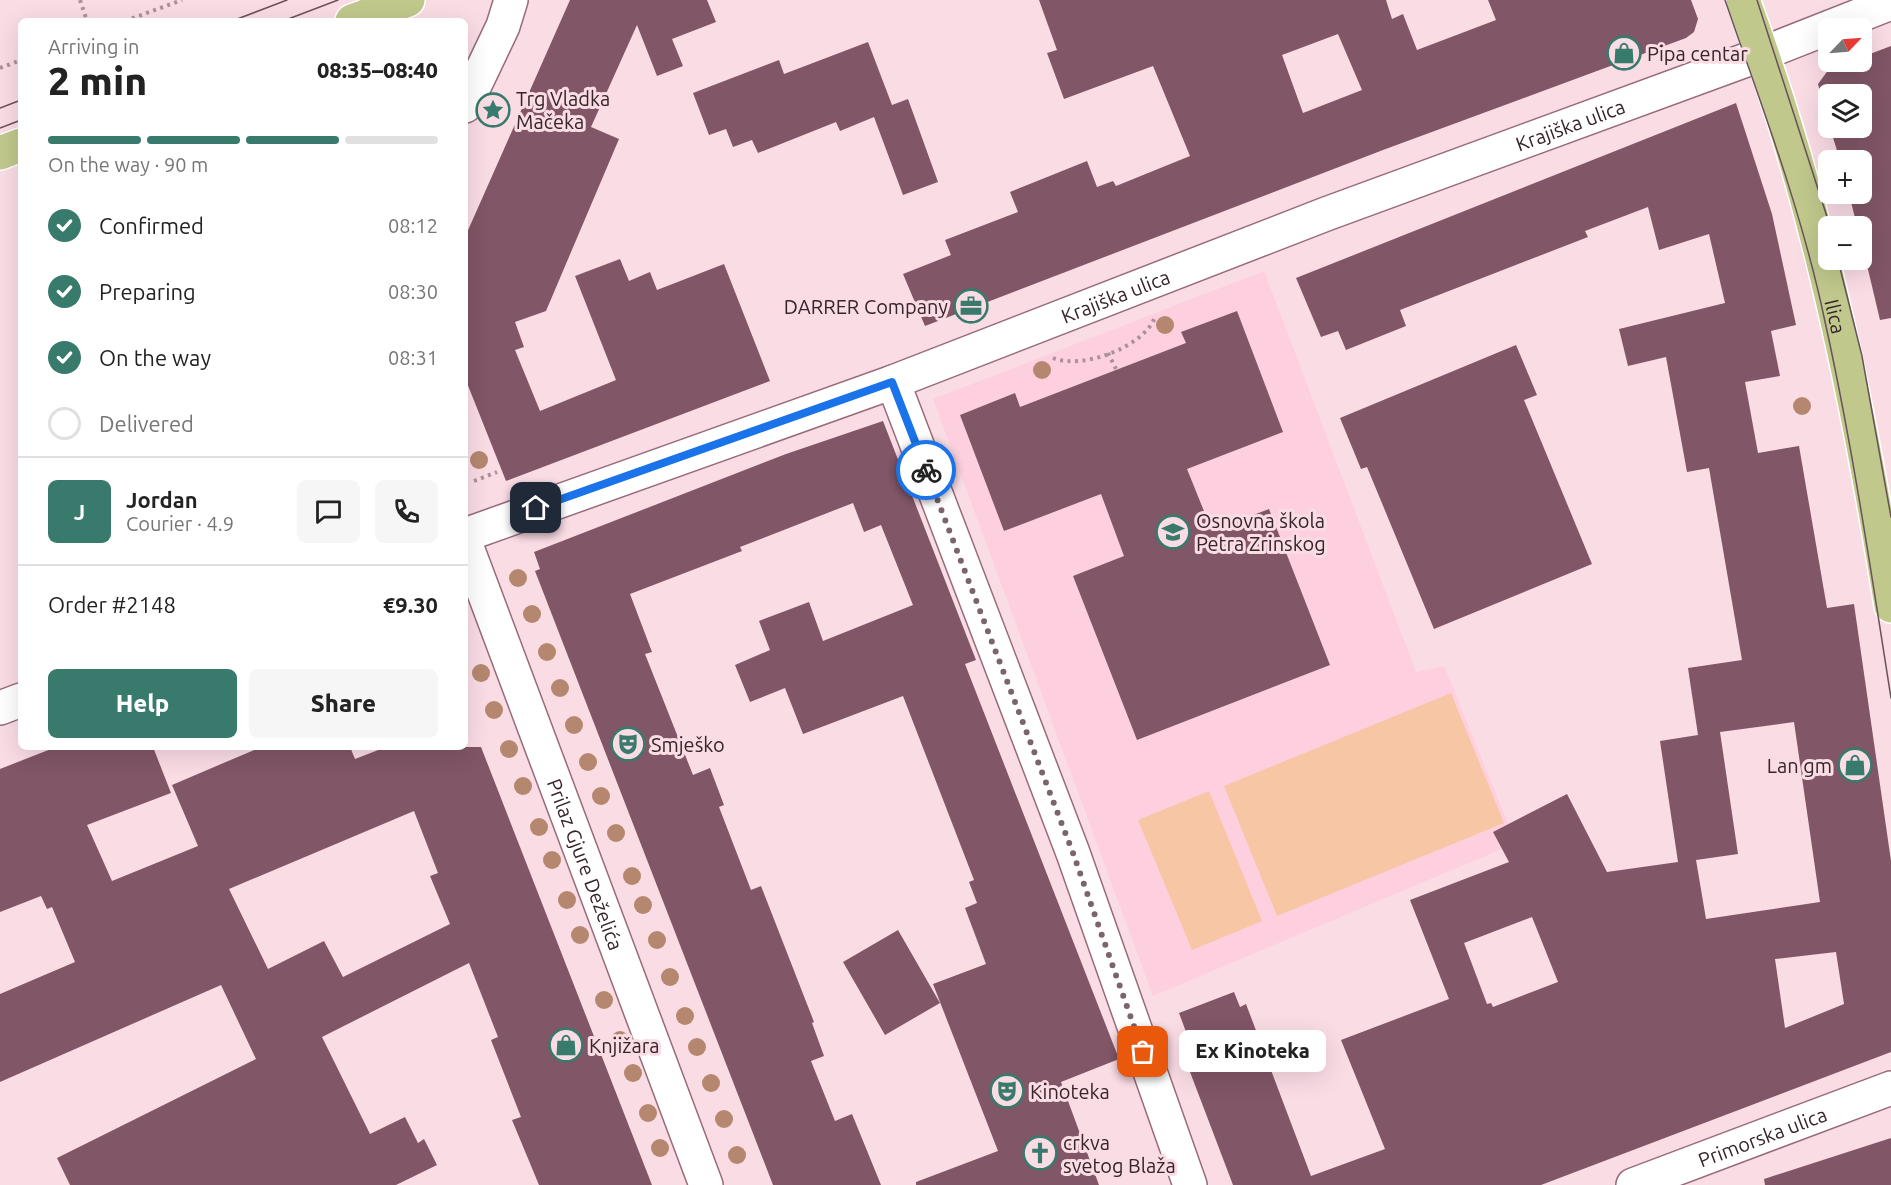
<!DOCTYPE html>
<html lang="en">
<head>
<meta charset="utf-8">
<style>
	body { margin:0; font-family:Ubuntu,sans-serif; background:#f6f6f6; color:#222; height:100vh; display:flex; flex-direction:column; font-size:22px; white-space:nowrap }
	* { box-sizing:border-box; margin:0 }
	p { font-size:20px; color:#767676 }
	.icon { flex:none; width:33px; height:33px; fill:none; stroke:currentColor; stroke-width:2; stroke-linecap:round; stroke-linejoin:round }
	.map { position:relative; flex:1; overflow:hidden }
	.panel { position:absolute; left:18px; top:18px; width:450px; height:732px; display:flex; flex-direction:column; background:#fff; border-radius:9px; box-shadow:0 6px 24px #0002 }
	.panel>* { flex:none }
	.needle { width:39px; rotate:65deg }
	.buttons { position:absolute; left:1818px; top:18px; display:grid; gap:12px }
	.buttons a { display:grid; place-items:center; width:54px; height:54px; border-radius:9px; background:#fff; box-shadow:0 6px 24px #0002; font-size:30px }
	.pin { position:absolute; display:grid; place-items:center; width:51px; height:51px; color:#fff; margin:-26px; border-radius:12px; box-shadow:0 3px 9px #0006 }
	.courier { position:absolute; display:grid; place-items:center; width:60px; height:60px; margin:-30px; border:4px solid #1a73e8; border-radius:50%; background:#fff; color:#222; box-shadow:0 2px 8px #0007 }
	.bubble { position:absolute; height:42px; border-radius:9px; background:#fff; box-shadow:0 6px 24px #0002; font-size:20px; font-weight:800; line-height:42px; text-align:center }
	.overview em { font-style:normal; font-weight:800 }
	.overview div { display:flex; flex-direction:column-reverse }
	.overview { display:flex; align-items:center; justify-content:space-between; height:102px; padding:0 30px }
	h1 { font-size:39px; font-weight:800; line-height:45px }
	.bar { display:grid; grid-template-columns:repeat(4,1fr); gap:9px 6px; align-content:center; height:72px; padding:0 30px }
	.bar i { height:8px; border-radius:4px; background:#e0e0e0 }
	.bar .active { background:#387a6b }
	.bar p { grid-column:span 4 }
	.line { display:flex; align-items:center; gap:15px; padding:0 30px; border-top:2px solid #e0e0e0 }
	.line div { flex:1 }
	.round { display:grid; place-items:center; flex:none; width:63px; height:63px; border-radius:9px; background:#f6f6f6 }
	ol { padding:0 30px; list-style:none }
	li { display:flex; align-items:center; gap:18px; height:66px }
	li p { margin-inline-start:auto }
	li .icon { padding:6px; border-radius:50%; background:#387a6b; color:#fff; stroke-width:4 }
	li:last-child { color:#767676 }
	li i { width:33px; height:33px; border:3px solid #e0e0e0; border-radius:50% }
	.action { display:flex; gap:12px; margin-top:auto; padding:12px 30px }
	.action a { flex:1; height:69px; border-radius:9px; background:#387a6b; color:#fff; font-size:24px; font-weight:800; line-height:69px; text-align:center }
	.action a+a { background:#f6f6f6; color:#222 }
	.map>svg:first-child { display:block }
	.built { fill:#fed0df }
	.green { fill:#f6c6a5 }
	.building { fill:#815666; fill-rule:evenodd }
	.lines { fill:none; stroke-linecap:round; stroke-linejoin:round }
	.minor-casing { stroke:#986b7b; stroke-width:36 }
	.major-casing { stroke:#fff; stroke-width:36 }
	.path { stroke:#ab929a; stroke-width:4; stroke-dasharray:3 4.5; stroke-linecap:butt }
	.minor { stroke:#fff; stroke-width:33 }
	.major { stroke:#c0c88c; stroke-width:33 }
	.tram { stroke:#685359; stroke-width:1.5 }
	.tree { fill:#b5876f }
	.done { stroke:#7b646b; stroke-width:6; stroke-dasharray:0 10.8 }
	.route { stroke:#1a73e8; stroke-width:8 }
	.labels { text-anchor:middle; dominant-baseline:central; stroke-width:6; stroke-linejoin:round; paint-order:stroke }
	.poi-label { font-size:20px; fill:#36242a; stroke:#fadce5; text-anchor:start }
	.street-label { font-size:20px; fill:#36242a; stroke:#fadce5 }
</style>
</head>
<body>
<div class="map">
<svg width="1891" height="1185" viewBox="0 0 1891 1185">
	<rect width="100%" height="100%" fill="#fadce5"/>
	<polygon class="built" points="1264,271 1416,672 1444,666 1516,843 1153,996 933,399"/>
	<g class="green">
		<polygon points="1451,693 1504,823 1277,916 1224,786"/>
		<polygon points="1209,791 1262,921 1192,950 1138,820"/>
	</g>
	<g class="building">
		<polygon points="570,0 707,0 716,22 672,39 683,66 657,76 637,25 591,127 619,139 546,311 515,322 524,347 515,350 540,411 616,380 575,276 620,259 629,281 650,272 657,290 724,264 770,381 506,481 465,378 465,237"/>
		<path d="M 1039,0 L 1386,0 L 1392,19 L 1403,14 L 1417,50 L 1496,20 L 1488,0 L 1691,0 L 1698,19 L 1694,32 L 1686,38 L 1383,150 L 925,326 L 903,274 L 951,255 L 945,240 L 1018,212 L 1010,192 L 1087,161 L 1097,187 L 1113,181 L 1116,186 L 1190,156 L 1153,66 L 1064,99 L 1047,53 L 1057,50 ZM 1338,34 L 1362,90 L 1303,113 L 1282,55 Z"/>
		<polygon points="868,42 892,105 908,99 938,182 903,195 874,117 840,131 836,122 758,153 752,140 733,147 726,129 709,135 693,93 779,60 784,74"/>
		<polygon points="1891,46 1891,318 1880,320 1862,244 1862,226 1857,226 1849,194 1862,194 1862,160 1840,160 1830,128 1862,128 1862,94 1828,94 1828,121 1818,84 1829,69 1849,62 1862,62 1862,57"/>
		<path d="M 1736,103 L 1772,214 L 1796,325 L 1771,331 L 1780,376 L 1745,382 L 1758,453 L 1799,446 L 1827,608 L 1854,604 L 1891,861 L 1891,1052 L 1541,1185 L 1233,1185 L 1179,1043 L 1189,1040 L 1179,1013 L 1234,992 L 1240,1007 L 1246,1004 L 1311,1176 L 1385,1149 L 1341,1040 L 1449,999 L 1410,900 L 1509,862 L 1493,832 L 1567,794 L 1607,872 L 1678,862 L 1660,741 L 1698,735 L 1688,668 L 1742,660 L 1709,468 L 1687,472 L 1666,357 L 1628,366 L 1619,329 L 1725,303 L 1709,234 L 1659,250 L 1648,207 L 1585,231 L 1588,237 L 1400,310 L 1406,326 L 1346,350 L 1338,331 L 1321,337 L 1296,278 ZM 1794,722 L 1820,902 L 1706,919 L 1696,860 L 1738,854 L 1720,732 ZM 1532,917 L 1558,982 L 1493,1007 L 1491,1003 L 1487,1004 L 1464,943 ZM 1836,952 L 1844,1004 L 1785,1028 L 1775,959 Z"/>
		<polygon points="1237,311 1283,432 1187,469 1212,531 1269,509 1330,665 1137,740 1073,576 1124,556 1101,494 1004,531 960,415 1015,393 1020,407 1186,343 1181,332"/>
		<polygon points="1516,345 1537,395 1524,400 1592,564 1434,629 1367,467 1361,469 1340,418"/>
		<polygon points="883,421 976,660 965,664 1119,1059 1061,1082 1099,1185 916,1185 916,1182 998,1151 933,984 986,964 965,908 977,903 969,882 974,880 903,696 803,734 785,688 750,702 735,665 770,650 759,621 809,602 823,641 913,605 881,525 864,532 853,503 740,547 742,551 630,594 652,652 645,654 693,775 710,768 724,805 719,807 751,890 761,886 814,1022 812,1023 824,1056 811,1061 835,1121 852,1114 881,1185 773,1185 535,571 540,569 534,552 786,454"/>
		<path d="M 56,747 L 153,747 L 171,793 L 87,825 L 112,881 L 198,846 L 172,785 L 261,747 L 350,747 L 355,759 L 386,747 L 481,747 L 652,1185 L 539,1185 L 512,1120 L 521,1117 L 491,1040 L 498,1037 L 469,963 L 322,1037 L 370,1134 L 405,1117 L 418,1143 L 424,1139 L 437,1165 L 396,1185 L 70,1185 L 57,1158 L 256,1059 L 221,985 L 0,1082 L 0,994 L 75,962 L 52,907 L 47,909 L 41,896 L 0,912 L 0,769 ZM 414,811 L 438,873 L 430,876 L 450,924 L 343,977 L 324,941 L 268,969 L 229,889 Z"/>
		<polygon points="898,930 940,1003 885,1035 843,962"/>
		<polygon points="1891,1138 1891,1185 1765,1185 1764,1179"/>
	</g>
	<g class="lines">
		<defs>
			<g id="minor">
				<polyline points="465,106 503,26 511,0"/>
				<polyline points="893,382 1073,853 1190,1185"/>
				<path id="s1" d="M 465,535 L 893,382 L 1326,214 L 1746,60 L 1891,3"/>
				<path id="s2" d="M 465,542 L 706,1185"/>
				<polyline points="0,708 21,700"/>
				<path id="s3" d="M 1633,1185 L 1891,1088"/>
			</g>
			<g id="major">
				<path id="s4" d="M 1743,0 C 1816,196 1858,400 1891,606"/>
				<polyline points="352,21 408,0"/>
				<polyline points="0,153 21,145"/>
			</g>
		</defs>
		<use href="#minor" class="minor-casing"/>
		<use href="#major" class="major-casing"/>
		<g class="path">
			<polyline points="80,0 87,21"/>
			<polyline points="125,21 182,0"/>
			<polyline points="0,68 21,60"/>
			<polyline points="1108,353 1116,369"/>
			<path d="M 1053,358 C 1082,370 1144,347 1155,317"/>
			<polyline points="474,481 497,472"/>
		</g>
		<use href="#minor" class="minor"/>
		<use href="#major" class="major"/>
		<g class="tram">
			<path d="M 1725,0 C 1761,104 1801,209 1824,317 C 1852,443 1871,571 1891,698"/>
			<polyline points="1757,0 1830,226"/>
			<polyline points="232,21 287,0"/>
			<polyline points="283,21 338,0"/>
			<polyline points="0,108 21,100"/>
			<polyline points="0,128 21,120"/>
			<polyline points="1838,260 1862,356 1891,517"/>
		</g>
	</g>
	<g class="tree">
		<circle cx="1165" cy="325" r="9"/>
		<circle cx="1042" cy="370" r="9"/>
		<circle cx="1802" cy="406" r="9"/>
		<circle cx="479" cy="460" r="9"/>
		<circle cx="518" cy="578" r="9"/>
		<circle cx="532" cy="614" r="9"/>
		<circle cx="547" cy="652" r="9"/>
		<circle cx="481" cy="673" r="9"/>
		<circle cx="560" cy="688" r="9"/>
		<circle cx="494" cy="710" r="9"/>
		<circle cx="574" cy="725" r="9"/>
		<circle cx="509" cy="749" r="9"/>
		<circle cx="588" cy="762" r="9"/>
		<circle cx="523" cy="786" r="9"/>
		<circle cx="601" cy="796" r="9"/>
		<circle cx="539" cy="827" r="9"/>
		<circle cx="616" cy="833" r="9"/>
		<circle cx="552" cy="860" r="9"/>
		<circle cx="632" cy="876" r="9"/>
		<circle cx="567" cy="900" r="9"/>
		<circle cx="643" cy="905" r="9"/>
		<circle cx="580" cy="935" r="9"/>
		<circle cx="657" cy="940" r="9"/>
		<circle cx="670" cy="977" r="9"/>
		<circle cx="604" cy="1000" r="9"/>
		<circle cx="685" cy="1016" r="9"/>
		<circle cx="620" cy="1040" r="9"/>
		<circle cx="697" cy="1047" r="9"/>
		<circle cx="633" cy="1073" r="9"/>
		<circle cx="711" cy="1083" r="9"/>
		<circle cx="648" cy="1113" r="9"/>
		<circle cx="724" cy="1119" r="9"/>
		<circle cx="660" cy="1148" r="9"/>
		<circle cx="737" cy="1155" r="9"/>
	</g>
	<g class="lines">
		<polyline class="done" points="926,470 1073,853 1143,1052"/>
		<polyline class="route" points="536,508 892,382 926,470"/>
	</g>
	<defs>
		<symbol id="shop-ring" viewBox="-11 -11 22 22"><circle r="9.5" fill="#fadce5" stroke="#387a6b" stroke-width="1.5"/><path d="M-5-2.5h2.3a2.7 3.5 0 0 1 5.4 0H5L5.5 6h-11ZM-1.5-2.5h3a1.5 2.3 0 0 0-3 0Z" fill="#387a6b"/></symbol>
		<symbol id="sight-ring" viewBox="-11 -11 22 22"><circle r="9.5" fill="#fadce5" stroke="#387a6b" stroke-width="1.5"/><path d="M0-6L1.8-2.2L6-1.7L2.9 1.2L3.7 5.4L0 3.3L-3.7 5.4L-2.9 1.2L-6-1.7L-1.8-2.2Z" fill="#387a6b"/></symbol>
		<symbol id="office-ring" viewBox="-11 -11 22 22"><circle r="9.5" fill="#fadce5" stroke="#387a6b" stroke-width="1.5"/><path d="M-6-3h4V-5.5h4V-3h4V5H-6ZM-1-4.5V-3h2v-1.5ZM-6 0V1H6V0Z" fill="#387a6b"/></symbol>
		<symbol id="school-ring" viewBox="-11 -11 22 22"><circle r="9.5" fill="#fadce5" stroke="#387a6b" stroke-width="1.5"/><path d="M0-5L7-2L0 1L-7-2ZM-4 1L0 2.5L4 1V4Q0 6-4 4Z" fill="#387a6b"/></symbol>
		<symbol id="theatre-ring" viewBox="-11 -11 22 22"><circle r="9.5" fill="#fadce5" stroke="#387a6b" stroke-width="1.5"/><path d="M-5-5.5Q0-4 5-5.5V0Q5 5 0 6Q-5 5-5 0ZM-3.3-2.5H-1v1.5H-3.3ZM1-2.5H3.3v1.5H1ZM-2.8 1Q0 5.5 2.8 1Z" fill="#387a6b"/></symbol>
		<symbol id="church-ring" viewBox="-11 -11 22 22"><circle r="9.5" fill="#fadce5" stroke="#387a6b" stroke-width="1.5"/><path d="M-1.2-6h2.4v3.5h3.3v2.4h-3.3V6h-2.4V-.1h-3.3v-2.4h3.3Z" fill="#387a6b"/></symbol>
	</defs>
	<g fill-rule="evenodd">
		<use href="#shop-ring" x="1605" y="34" width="38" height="38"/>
		<use href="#sight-ring" x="474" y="91" width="38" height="38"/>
		<use href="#office-ring" x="952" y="287" width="38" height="38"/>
		<use href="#school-ring" x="1154" y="513" width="38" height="38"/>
		<use href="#theatre-ring" x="609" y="725" width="38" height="38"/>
		<use href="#shop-ring" x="1836" y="746" width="38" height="38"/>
		<use href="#shop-ring" x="547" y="1026" width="38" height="38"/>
		<use href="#theatre-ring" x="988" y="1072" width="38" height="38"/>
		<use href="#church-ring" x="1021" y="1134" width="38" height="38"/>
	</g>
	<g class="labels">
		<g class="poi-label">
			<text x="1647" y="53">Pipa centar</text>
			<text x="516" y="98">Trg Vladka<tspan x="516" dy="23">Mačeka</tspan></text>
			<text x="948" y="306" text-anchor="end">DARRER Company</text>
			<text x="1196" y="520">Osnovna škola<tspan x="1196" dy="23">Petra Zrinskog</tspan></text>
			<text x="651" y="744">Smješko</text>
			<text x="1832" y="765" text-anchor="end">Lan gm</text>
			<text x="589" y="1045">Knjižara</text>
			<text x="1030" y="1091">Kinoteka</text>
			<text x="1063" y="1142">crkva<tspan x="1063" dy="23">svetog Blaža</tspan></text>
		</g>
		<g class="street-label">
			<text stroke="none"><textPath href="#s1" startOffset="1179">Krajiška ulica</textPath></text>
			<text stroke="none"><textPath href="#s1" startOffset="693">Krajiška ulica</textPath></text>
			<text stroke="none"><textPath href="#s4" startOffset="330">Ilica</textPath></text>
			<text stroke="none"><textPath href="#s2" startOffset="344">Prilaz Gjure Deželića</textPath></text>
			<text stroke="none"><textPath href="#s3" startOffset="138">Primorska ulica</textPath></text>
		</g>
	</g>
</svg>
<div class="buttons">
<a><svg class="needle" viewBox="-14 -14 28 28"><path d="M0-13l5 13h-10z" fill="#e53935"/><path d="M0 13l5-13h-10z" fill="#767676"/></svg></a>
<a><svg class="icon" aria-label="layers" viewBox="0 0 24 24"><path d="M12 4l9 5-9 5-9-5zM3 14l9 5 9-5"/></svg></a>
<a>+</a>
<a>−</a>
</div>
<div class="pin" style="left:1143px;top:1052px;background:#ea580c"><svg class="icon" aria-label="bag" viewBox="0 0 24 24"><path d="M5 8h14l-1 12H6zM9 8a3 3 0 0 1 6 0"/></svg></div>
<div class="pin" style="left:536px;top:508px;background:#1f2937"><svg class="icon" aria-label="home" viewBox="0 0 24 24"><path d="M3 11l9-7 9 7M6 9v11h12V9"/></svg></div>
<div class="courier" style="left:926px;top:470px"><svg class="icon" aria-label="bike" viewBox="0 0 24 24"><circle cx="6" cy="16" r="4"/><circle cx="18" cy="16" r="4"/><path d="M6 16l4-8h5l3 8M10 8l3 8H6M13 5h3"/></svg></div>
<div class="bubble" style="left:1179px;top:1030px;width:147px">Ex Kinoteka</div>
<section class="panel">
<div class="overview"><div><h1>2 min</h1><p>Arriving in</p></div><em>08:35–08:40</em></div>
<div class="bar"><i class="active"></i><i class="active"></i><i class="active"></i><i></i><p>On the way · 90 m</p></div>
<ol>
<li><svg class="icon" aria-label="check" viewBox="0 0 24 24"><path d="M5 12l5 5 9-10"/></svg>Confirmed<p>08:12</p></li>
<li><svg class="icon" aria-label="check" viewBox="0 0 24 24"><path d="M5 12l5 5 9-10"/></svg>Preparing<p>08:30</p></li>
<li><svg class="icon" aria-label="check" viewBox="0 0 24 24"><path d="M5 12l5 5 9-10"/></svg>On the way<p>08:31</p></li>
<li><i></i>Delivered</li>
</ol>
<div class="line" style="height:108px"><b class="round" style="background:#387a6b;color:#fff">J</b><div><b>Jordan</b><p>Courier · 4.9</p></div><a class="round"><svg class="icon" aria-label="chat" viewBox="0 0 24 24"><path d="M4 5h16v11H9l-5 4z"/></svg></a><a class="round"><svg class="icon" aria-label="phone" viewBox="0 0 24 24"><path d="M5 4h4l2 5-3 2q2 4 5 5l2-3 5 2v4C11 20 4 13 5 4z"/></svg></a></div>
<div class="line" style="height:78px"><div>Order #2148</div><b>€9.30</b></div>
<div class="action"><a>Help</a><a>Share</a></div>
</section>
</div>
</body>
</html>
